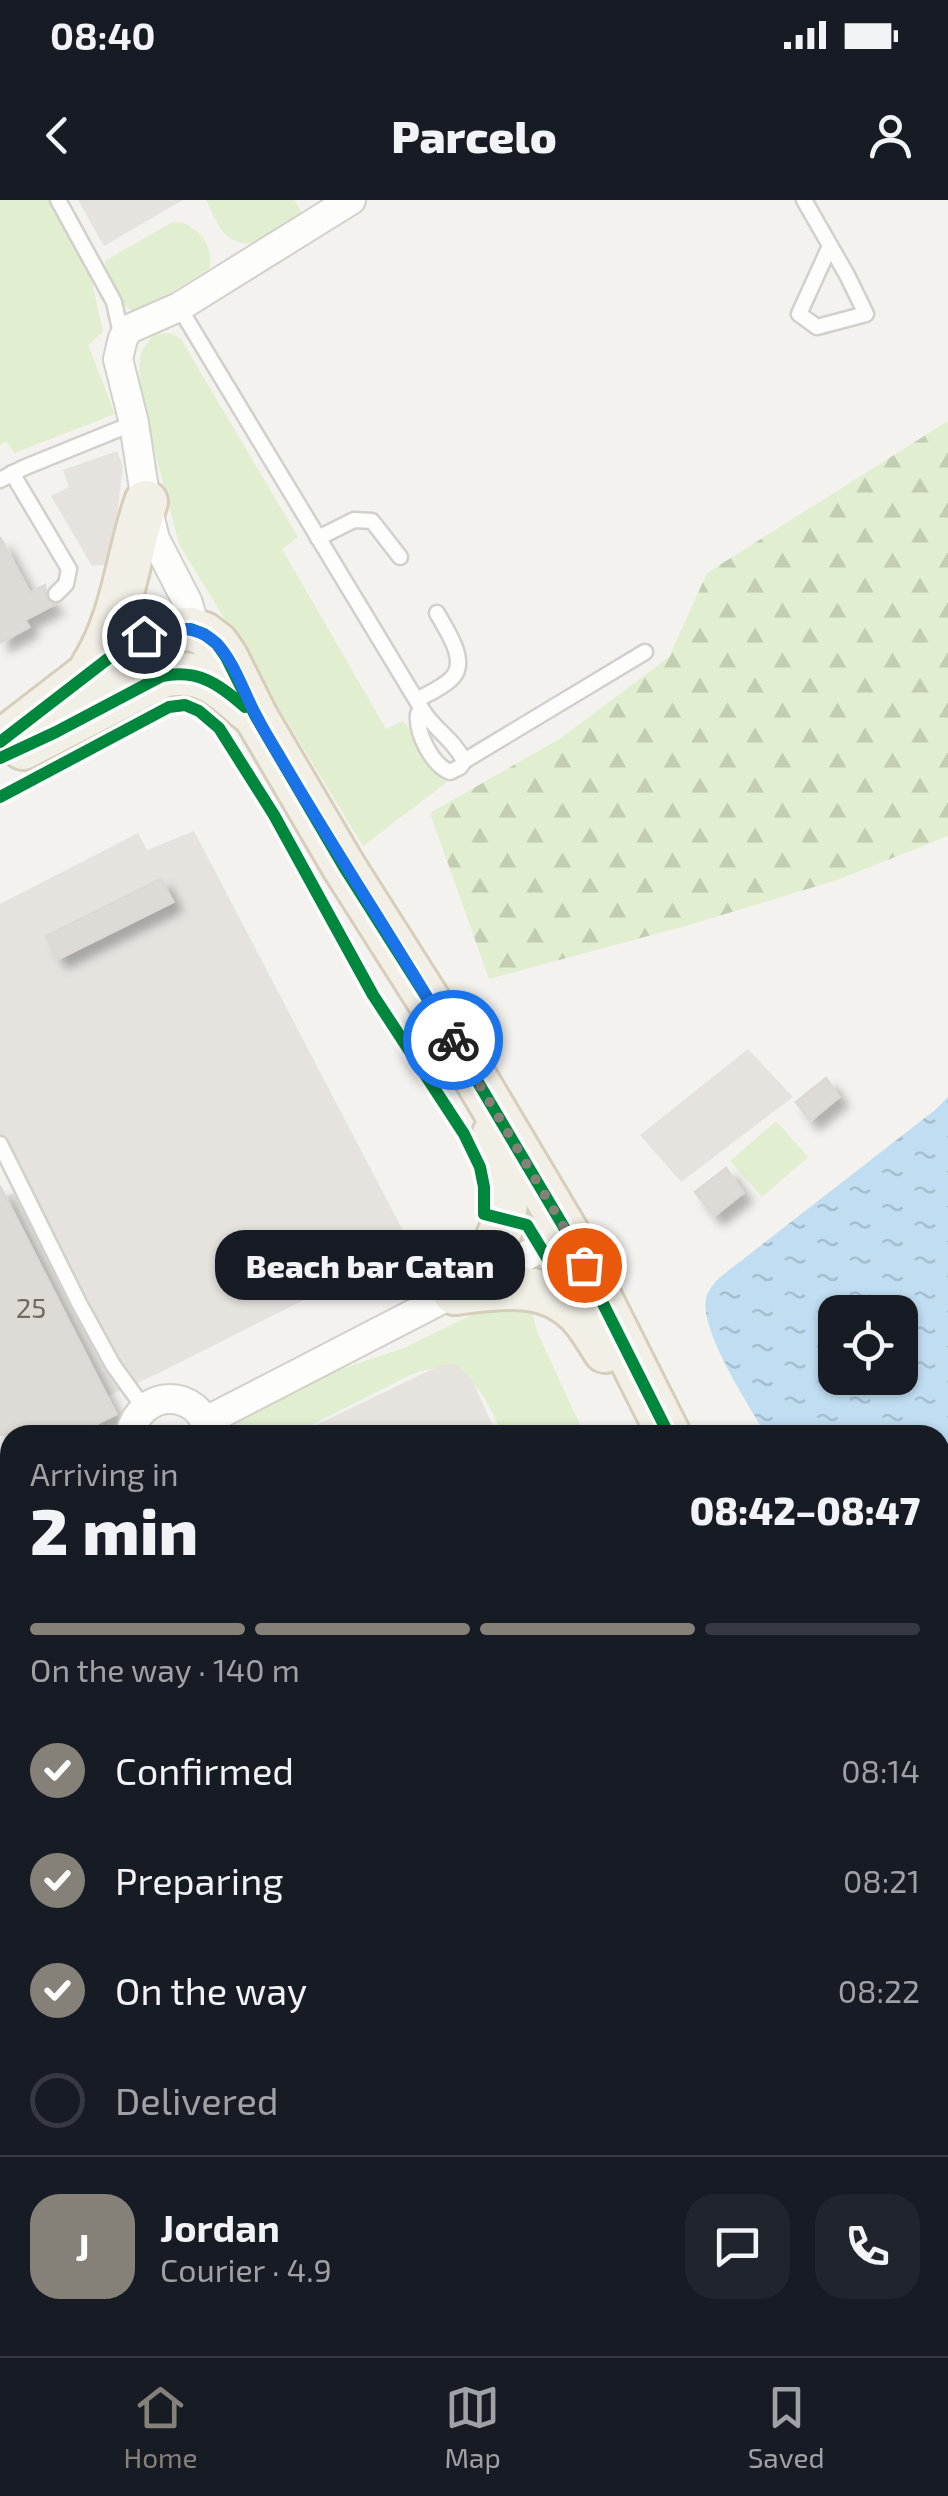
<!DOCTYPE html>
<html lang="en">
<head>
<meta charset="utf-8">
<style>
	body { margin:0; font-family:"Exo 2",sans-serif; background:#20242c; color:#f1f3f6; height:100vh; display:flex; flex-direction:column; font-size:38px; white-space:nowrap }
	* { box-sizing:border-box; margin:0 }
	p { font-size:32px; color:#9ea1a6 }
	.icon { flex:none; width:55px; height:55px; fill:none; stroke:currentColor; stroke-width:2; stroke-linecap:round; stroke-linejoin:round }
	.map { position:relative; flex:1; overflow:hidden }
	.side { position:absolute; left:0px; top:1225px; width:950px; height:932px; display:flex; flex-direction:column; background:#171b24; border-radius:30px 30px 0 0; box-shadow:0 2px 8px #0004 }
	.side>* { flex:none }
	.controls { position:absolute; left:818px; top:1095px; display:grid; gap:20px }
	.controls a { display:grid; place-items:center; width:100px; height:100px; border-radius:20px; background:#171b24; box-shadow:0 2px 8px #0004; font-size:50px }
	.pin { position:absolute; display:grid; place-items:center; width:85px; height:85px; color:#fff; margin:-42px; border:5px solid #fff; border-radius:50%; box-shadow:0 2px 10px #0007 }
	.courier { position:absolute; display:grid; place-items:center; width:100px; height:100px; margin:-50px; border:8px solid #1a73e8; border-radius:50%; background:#fff; color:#222; box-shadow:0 2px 12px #0007 }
	.bubble { position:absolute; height:70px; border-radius:30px; background:#171b24; box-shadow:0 2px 8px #0004; font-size:32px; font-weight:800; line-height:70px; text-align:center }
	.summary em { font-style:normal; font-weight:800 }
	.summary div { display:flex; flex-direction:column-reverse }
	.summary { display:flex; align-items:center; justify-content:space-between; height:170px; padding:0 30px }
	h1 { font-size:65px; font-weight:800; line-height:75px }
	.bar { display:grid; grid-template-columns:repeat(4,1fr); gap:15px 10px; align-content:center; height:120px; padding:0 30px }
	.bar i { height:12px; border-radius:8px; background:#363941 }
	.bar .active { background:#868178 }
	.bar p { grid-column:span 4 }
	.line { display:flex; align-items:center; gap:25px; padding:0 30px; border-top:2px solid #363941 }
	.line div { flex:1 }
	.round { display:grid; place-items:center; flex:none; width:105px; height:105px; border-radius:30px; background:#20242c }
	ol { padding:0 30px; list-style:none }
	li { display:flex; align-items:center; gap:30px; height:110px }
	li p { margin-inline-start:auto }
	li .icon { padding:10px; border-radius:50%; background:#868178; color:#fff; stroke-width:4 }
	li:last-child { color:#9ea1a6 }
	li i { width:55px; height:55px; border:5px solid #363941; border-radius:50% }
	.status { display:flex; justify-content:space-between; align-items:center; height:70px; padding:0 50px; background:#171b24; direction:ltr }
	.status svg { height:28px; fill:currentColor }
	header { display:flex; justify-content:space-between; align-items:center; height:130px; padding:0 30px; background:#171b24; font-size:45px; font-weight:800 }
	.dock { display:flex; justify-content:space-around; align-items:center; height:140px; border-top:2px solid #363941; background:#171b24; font-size:28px; color:#9ea1a6 }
	.dock a { display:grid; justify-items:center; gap:5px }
	.dock .active { color:#868178 }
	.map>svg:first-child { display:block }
	.residential { fill:#e7e4dc }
	.green { fill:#e1eecf }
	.forest { fill:url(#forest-firs) }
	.parking { fill:#e6e3df }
	.water { fill:url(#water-ripples); fill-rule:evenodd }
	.building { fill:#dedbd6; stroke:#dcd9d4; stroke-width:2.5; filter:url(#shadow) }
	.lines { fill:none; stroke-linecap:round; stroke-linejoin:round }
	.lane-casing { stroke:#d2d0cb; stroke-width:19 }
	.street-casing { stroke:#d2d0cb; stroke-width:32 }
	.primary-casing { stroke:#d6cebb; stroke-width:48 }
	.lane { stroke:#fdfdfc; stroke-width:14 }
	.street { stroke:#fdfdfc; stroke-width:28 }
	.primary { stroke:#f2efe6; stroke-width:42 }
	.cycleway-casing { stroke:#fff; stroke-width:19 }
	.cycleway { stroke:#00873e; stroke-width:12 }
	.done { stroke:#868178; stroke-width:10; stroke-dasharray:0 18 }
	.route { stroke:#1a73e8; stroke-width:12 }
	.labels { text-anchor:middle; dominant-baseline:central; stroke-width:10; stroke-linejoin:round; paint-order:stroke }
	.number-label { font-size:28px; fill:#706a61 }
</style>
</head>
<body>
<div class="status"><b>08:40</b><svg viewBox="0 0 49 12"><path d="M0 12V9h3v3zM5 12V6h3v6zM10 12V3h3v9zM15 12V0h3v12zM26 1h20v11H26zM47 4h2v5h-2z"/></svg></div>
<header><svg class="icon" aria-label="back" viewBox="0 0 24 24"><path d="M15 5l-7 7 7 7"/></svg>Parcelo<svg class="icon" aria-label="person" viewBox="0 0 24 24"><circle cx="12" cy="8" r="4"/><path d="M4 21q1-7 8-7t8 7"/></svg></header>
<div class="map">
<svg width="948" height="2156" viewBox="0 0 948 2156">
	<defs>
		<pattern id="forest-firs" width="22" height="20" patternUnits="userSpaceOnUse" patternTransform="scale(2.5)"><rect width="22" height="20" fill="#e1eecf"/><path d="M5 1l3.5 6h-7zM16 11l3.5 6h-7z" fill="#c3cdb2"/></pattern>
		<pattern id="water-ripples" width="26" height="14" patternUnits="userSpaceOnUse" patternTransform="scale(2.5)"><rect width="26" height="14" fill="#c0ddf1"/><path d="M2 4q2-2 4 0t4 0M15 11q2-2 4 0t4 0" fill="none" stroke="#a6bfcf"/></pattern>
		<filter id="shadow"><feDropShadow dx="9" dy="9" stdDeviation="5" flood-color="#0004"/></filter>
	</defs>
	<rect width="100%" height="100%" fill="#f4f2ee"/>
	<polygon class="residential" points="0,1751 10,1751 10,2148 940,2148 940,2070 948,2068 948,2156 0,2156"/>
	<g class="green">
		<polygon points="0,0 49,0 92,82 103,132 88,145 115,214 14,253 7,242 0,245"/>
		<path d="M 206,0 L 294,0 L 308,21 C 281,33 244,60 221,29 C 215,21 211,9 206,0 Z"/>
		<path d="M 182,22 C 203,32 212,45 210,68 L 140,112 C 119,112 106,80 105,61 L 171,23 Z"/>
		<polygon points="170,133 181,139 298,337 282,349 386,529 403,521 447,582 363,646 179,344 143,206 139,172 141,152 154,134"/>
		<polygon points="776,921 808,957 762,997 730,961"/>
		<path d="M 519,1101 L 532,1111 L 537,1132 L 585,1235 L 503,1235 C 481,1189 467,1151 408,1176 L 292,1235 L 222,1235 L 229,1223 L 335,1171 L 404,1148 L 490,1106 Z"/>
		<polygon points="10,2068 10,2148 101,2148 104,2156 0,2156 0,2081"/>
	</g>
	<g class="forest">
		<polygon points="948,221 948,636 837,680 689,725 489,779 430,613 561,538 669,457 707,373"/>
		<polygon points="940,1527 948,1540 948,1953 940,1920"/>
	</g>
	<g class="parking">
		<polygon points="78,0 183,0 104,46"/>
		<polygon points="117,251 123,266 111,364 92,366 51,296 69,287 63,270"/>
		<polygon points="194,631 411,1046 157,1174 103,1198 5,997 15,992 0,961 0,704 138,633 147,650"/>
		<polygon points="748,849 793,897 681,982 640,935"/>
		<polygon points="456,1164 472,1180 497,1235 295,1235 441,1165"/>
		<polygon points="10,1349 10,1537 0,1537 0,1353"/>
	</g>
	<path class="water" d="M 948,897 L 948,1540 L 940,1527 L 940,1235 L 766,1235 C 749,1205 699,1130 706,1098 C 708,1090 714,1084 719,1078 L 935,910 ZM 835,1112 L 900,1112 L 900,1178 L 835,1178 Z"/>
	<g class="building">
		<polygon points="0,337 30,393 45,385 46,398 55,404 25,420 29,427 0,443"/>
		<polygon points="161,679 173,702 58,759 46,736"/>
		<polygon points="826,878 839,897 810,921 796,902"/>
		<polygon points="726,968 743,993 714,1016 695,992"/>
		<polygon points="0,986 116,1214 75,1235 0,1235"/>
	</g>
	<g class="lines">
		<defs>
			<g id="lane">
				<polyline points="58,0 114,102 122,138"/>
				<polyline points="804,0 847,75 866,114 817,127 799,114 830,46"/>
				<path d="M 179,107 L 423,511 C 435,530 455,541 464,561 L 645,452"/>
				<polyline points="12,273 69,369 66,384 56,394"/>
				<polyline points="0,280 23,268 134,223"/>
				<polyline points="318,338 354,320 372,321 400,357"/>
				<path d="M 417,500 C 427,494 442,488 451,479 C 470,462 446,430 437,413"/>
				<path d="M 423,511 L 418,514 C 416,533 432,565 450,572 L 460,567 L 464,561"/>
				<polyline points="0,944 79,1103 113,1165 144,1208"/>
				<polyline points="0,1741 10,1741"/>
				<polyline points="110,2148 115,2156"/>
			</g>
			<g id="street">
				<polyline points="191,429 192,418 188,403 155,339 146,302 134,223 118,159 123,138 129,129 179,107 351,0"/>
				<polyline points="206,1221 568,1034"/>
				<path d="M 130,1235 C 140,1187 200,1187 210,1235"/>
				<polyline points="0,1323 10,1318"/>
				<polyline points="262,2156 270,2148"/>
			</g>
			<g id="primary">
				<path d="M 92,467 C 124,416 127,357 146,302"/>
				<polyline points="0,542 109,458 144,437 157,431 191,429 204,434 217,444 226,457 256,517 344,667 441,820 568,1034 669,1235"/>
				<path d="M 23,548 L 162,476 C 202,468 220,485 248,510"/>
				<path d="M 455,1093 C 497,1088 543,1079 577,1112 C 589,1123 596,1138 605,1151"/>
				<path d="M 455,1093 C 466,1079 481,1065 491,1050 C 515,1013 506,974 494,934"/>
				<polyline points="940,2016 948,2047"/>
			</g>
		</defs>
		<use href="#lane" class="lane-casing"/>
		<use href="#street" class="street-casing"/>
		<use href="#primary" class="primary-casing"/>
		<use href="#lane" class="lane"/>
		<use href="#street" class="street"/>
		<use href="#primary" class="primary"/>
		<defs>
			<g id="cycleway">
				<polyline points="0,542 109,458 144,437 157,431 191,429 204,434 217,444 226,457 256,517 344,667 441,820 568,1034 669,1235"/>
				<path d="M 0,558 L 56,532 L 162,476 C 198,469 219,484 245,507"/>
				<polyline points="0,597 169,507 185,505 199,511 219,528 274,615 373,795 464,934 480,967 484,987 484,1014 527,1025 558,1076 608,1054 618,1055"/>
			</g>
		</defs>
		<use href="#cycleway" class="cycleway-casing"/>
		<use href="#cycleway" class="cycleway"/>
	</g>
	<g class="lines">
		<polyline class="done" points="453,840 568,1034 584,1065"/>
		<path class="route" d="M 144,436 C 168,426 196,424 216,443 C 235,462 244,494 257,517 C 264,531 272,544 280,557 C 336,653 397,745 453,840"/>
	</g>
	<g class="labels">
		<g class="number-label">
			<text x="31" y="1107">25</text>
		</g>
	</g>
</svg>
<div class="controls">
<a><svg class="icon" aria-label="locate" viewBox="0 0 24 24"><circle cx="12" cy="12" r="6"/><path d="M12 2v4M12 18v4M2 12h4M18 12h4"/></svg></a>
</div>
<div class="pin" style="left:584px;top:1065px;background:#ea580c"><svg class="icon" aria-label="bag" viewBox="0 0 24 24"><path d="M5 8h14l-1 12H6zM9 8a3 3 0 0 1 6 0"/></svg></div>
<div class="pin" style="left:144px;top:436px;background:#1f2937"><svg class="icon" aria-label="home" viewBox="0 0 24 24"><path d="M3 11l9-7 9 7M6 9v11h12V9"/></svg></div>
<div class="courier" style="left:453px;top:840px"><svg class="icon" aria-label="bike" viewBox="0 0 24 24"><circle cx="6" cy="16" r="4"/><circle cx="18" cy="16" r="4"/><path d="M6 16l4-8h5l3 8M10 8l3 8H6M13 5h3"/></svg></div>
<div class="bubble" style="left:215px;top:1030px;width:310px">Beach bar Catan</div>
<section class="side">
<div class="summary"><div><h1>2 min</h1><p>Arriving in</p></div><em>08:42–08:47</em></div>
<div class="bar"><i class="active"></i><i class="active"></i><i class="active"></i><i></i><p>On the way · 140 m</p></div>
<ol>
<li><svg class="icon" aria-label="check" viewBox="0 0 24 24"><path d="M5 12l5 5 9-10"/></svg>Confirmed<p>08:14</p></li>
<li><svg class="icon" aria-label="check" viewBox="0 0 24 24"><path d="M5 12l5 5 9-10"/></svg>Preparing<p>08:21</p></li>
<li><svg class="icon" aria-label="check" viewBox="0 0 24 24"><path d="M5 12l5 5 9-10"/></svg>On the way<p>08:22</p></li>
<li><i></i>Delivered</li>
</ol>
<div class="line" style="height:180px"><b class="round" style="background:#868178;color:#fff">J</b><div><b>Jordan</b><p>Courier · 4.9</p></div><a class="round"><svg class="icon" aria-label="chat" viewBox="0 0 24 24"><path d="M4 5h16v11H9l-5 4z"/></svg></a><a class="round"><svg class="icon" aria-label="phone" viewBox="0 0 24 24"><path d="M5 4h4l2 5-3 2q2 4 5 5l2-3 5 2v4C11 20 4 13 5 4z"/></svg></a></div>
</section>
</div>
<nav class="dock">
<a class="active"><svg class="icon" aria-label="home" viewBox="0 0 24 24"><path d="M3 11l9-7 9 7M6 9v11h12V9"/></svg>Home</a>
<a><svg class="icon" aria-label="map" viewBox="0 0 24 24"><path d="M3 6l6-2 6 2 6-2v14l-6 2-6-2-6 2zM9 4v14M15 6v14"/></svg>Map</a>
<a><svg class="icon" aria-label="saved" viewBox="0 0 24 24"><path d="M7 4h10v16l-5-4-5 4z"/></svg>Saved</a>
</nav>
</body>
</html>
